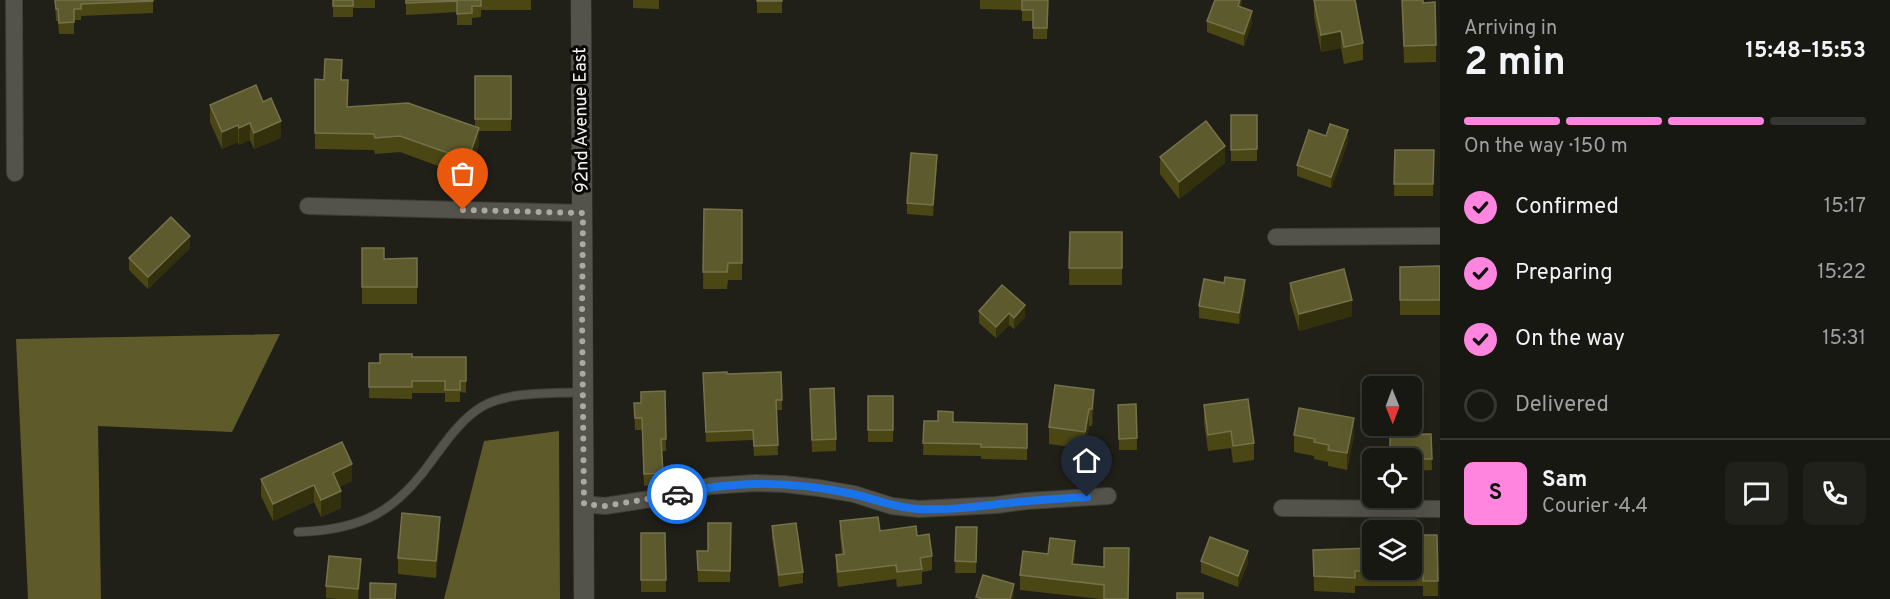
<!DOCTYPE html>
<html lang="en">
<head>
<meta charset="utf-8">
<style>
	body { margin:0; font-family:Overpass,sans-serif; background:#21211c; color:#f1f3f6; height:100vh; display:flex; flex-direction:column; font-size:22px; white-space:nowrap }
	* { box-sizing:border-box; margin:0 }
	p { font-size:20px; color:#9fa0a0 }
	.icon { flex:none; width:33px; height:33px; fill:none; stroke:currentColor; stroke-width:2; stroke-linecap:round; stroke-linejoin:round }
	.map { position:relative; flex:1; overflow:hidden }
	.sheet { display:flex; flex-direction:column; background:#181813; width:450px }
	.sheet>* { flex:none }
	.needle { width:39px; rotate:179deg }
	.controls { position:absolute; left:1362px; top:376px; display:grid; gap:12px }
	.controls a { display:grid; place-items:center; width:60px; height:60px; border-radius:9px; background:#181813; box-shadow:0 6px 24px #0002,0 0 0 2px #363733; font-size:30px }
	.pin { position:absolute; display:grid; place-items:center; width:51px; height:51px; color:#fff; margin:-62px -26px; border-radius:50% 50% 50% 0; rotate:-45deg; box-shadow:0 0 6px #0007 }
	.pin .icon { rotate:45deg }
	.courier { position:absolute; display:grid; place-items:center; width:60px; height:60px; margin:-30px; border:4px solid #1a73e8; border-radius:50%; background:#fff; color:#222; box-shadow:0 2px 8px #0007 }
	.summary em { font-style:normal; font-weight:700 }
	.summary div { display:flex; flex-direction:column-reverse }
	.summary { display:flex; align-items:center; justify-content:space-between; height:102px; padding:0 24px }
	h1 { font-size:39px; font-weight:700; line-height:45px }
	.bar { display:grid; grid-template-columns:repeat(4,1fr); gap:9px 6px; align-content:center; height:72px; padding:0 24px }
	.bar i { height:8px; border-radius:4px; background:#363733 }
	.bar .selected { background:#ff85df }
	.bar p { grid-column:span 4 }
	.line { display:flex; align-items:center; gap:15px; padding:0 24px; border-top:2px solid #363733 }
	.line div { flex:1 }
	.round { display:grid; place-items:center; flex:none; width:63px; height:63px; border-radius:9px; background:#21211c }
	ol { padding:0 24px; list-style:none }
	li { display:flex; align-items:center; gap:18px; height:66px }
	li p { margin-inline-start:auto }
	li .icon { padding:6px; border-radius:50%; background:#ff85df; color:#111; stroke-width:4 }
	li:last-child { color:#9fa0a0 }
	li i { width:33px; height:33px; border:3px solid #363733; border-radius:50% }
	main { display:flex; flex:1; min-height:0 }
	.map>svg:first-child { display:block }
	.forest { fill:#5e5a2a }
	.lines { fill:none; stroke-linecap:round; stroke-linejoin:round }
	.service-casing { stroke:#3d3d38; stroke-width:10 }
	.minor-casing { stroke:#3d3d38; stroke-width:18 }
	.tertiary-casing { stroke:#3d3d38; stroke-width:21 }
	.service { stroke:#54534b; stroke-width:8 }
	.minor { stroke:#54534b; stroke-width:16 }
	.tertiary { stroke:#54534b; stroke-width:20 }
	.wall { fill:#4b4715 }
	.shaded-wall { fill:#32300d }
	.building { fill:#5d5a2d; stroke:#75724b; stroke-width:1.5 }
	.done { stroke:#aaaaa4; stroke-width:6; stroke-dasharray:0 10.8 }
	.route { stroke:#1a73e8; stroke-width:8 }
	.labels { text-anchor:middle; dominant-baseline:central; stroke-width:6; stroke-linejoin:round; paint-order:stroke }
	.street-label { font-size:18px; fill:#f4f4ef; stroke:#0a0907 }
</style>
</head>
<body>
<main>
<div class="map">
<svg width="1440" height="599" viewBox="0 0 1440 599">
	<rect width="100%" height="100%" fill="#202019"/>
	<g class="forest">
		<polygon points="280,334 232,432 98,426 101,599 28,599 16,339"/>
		<polygon points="559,431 560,599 444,599 484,441"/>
	</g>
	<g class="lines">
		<defs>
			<path id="service" d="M 298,532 C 362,530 396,512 433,459 C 447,440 462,418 483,406 C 510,391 551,394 582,392"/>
			<g id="minor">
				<polyline points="14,0 15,173"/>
				<polyline points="308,206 583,213"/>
				<polyline points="1276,237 1440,236"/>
				<polyline points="583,504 605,506 664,497 710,486 756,483 784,484 819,488 854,494 892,506 919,509 996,505 1027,501 1108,496"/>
				<polyline points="1282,508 1440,509"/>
			</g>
			<polyline id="tertiary" points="581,0 584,599"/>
		</defs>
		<use href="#service" class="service-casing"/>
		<use href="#minor" class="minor-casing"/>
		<use href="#tertiary" class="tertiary-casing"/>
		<use href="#service" class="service"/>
		<use href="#minor" class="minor"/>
		<use href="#tertiary" class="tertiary"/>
	</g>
	<g class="wall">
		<polygon points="55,0 153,0 153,13 81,16 81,20 74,20 74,34 59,34 58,21 56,21"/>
		<polygon points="333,0 375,0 375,8 353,8 353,17 333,17"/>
		<polygon points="406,0 531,0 531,10 481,10 481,17 472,18 472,25 457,25 457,12 406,15"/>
		<polygon points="633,0 659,0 659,9 633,8"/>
		<rect x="757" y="0" width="25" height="13"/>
		<polygon points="980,0 1048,0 1047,39 1033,39 1033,21 1022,21 1022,10 980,9"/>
		<polygon points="1242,0 1241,7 1252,23 1244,46 1207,32 1207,21"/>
		<polygon points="1314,0 1363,43 1363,60 1344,64 1341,48 1321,52 1314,17"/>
		<polygon points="1402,0 1423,3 1436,45 1436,62 1404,63"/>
		<polygon points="475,76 511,76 511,131 479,131 479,144 468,177 400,152 375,154 374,150 315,149 315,79 342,80 348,107 475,127"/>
		<polygon points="263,102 281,138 254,149 250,140 239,145 238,142 222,149 210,122 210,105"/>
		<rect x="1231" y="115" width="26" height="46"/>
		<polygon points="1326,136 1348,142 1331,188 1297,176 1297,165"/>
		<polygon points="1395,150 1434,150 1433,196 1394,196"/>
		<polygon points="1160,157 1225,163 1179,199 1160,174"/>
		<polygon points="937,166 933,216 907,214 907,203"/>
		<polygon points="704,209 742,210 742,280 728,280 727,289 703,289"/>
		<polygon points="1070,232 1122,232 1122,285 1069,285"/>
		<polygon points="190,248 148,289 129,270 129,258"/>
		<polygon points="362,248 384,259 417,258 417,304 362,304"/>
		<polygon points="1440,266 1440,315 1400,315 1400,267"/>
		<polygon points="1290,283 1352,316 1299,331 1290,300"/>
		<polygon points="1002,285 1025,317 1014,329 1009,325 996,338 979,323 979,311"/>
		<polygon points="1245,292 1239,324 1199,318 1199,306"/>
		<polygon points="412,357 466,357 466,393 460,392 460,402 445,402 445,393 412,393 412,399 369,398 369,363 380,363"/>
		<polygon points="703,373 727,374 782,400 782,410 776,410 778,455 754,456 753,440 706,442"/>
		<polygon points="1055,385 1094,407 1092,426 1089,426 1085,449 1049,444 1049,427"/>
		<polygon points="810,389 836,439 836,451 812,452"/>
		<polygon points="665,391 666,451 662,451 663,485 644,486 642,430 635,430 634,403 641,403"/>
		<rect x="868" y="396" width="25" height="46"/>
		<polygon points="1136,404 1137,450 1119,450 1118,405"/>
		<polygon points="1204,405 1254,443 1254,460 1233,463 1231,448 1208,451 1204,422"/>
		<polygon points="924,421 1027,424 1027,460 981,459 981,456 923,455"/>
		<polygon points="1431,434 1432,470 1412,471 1412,459"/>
		<polygon points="1294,435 1354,435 1347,470 1328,466 1328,462 1314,459 1314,456 1294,452"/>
		<polygon points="261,479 352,481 339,487 341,508 321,517 314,502 273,521 261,496"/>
		<polygon points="840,521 880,531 917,536 932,556 932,570 922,572 922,584 897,587 896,579 838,587 836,570 836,555 842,554 840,536"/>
		<polygon points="731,523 730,582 698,582 697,551 708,551"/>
		<polygon points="772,526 803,572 803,583 779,587 772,538"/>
		<polygon points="956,527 977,527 976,573 955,573"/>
		<polygon points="440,533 436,578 398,574 398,558"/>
		<polygon points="641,533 665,533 666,592 641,592"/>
		<polygon points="1437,535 1438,596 1423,596 1423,586 1355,586 1355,593 1314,591 1313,550 1372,570"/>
		<polygon points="1048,554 1075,555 1074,564 1128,599 1101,599 1020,590 1020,575"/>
		<polygon points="1201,561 1248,563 1238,587 1201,573"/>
		<polygon points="361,571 358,599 338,599 326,598 326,586"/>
	</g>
	<g class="shaded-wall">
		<polygon points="1240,0 1242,0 1242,4 1238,17 1238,6"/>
		<polygon points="1252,11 1252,23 1244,46 1244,34"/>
		<polygon points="1341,31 1341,48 1321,52 1321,35"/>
		<polygon points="281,121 281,138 254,149 254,133"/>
		<polygon points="250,123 250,140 239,145 239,128"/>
		<polygon points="238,125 238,142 222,149 222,132"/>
		<polygon points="479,128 479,144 468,177 468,160"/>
		<polygon points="1348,130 1348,142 1331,188 1331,177"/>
		<polygon points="1225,146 1225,163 1179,199 1179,182"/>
		<polygon points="937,155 937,166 933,216 933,205"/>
		<polygon points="190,236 190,248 148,289 148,277"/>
		<polygon points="1245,280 1245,292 1239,324 1239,313"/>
		<polygon points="1352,300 1352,316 1299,331 1299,314"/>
		<polygon points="1025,305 1025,317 1014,329 1014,318"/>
		<polygon points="1009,313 1009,325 996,338 996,327"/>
		<polygon points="1094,390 1094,407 1092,426 1092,409"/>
		<polygon points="1089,409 1089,426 1085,449 1085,432"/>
		<polygon points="1354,418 1354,435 1347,470 1347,453"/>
		<polygon points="352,464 352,481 333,490 333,473"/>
		<polygon points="314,485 314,502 273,521 273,504"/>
		<polygon points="341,491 341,508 321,517 321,500"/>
		<polygon points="440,517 440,533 436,578 436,561"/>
		<polygon points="1075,541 1075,555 1072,578 1072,564"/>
		<polygon points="1248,551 1248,563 1238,587 1238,576"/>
		<polygon points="361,559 361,571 358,599 358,589"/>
		<polygon points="1014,584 1014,596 1013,599 1010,599"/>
	</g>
	<g class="building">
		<polygon points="55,0 153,0 153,1 81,4 81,9 74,9 74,22 59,23 58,9 56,9"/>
		<rect x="333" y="0" width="20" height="6"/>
		<polygon points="406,0 481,0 481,6 472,6 472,13 457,14 457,1 406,3"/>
		<rect x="757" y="0" width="25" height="1"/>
		<polygon points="1022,0 1048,0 1047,28 1033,28 1033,10 1022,10"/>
		<polygon points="1215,0 1240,0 1238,6 1252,11 1244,34 1207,21"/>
		<polygon points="1314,0 1355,0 1363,43 1344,47 1341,31 1321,35"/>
		<polygon points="1402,0 1423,0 1423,3 1435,2 1436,45 1404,46"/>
		<polygon points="325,59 342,60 341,80 348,80 347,107 408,103 479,128 468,160 400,136 375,138 374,134 315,133 315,79 324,80"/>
		<rect x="475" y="76" width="36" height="43"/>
		<polygon points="256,85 263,102 271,98 281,121 254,133 250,123 239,128 238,125 222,132 210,105"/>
		<polygon points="1231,115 1257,115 1257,149 1231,150"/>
		<polygon points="1206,121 1225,146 1179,182 1160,157"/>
		<polygon points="1330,124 1348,130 1331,177 1297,165 1309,130 1326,136"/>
		<polygon points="1395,150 1434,150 1433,184 1394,184"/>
		<polygon points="911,153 937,155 933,205 907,203"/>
		<polygon points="704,209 742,210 742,263 728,263 727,272 703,272"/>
		<polygon points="171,217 190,236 148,277 129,258"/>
		<polygon points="1070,232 1122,232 1122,268 1069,268"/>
		<polygon points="362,248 384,248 384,259 417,258 417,287 362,287"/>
		<polygon points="1440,266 1440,300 1400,300 1400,267"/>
		<polygon points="1344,269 1352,300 1299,314 1290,283"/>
		<polygon points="1225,277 1245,280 1239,313 1199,306 1204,279 1224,283"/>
		<polygon points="1002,285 1025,305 1014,318 1009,313 996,327 979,311"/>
		<polygon points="380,354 412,354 412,357 466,357 466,381 460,381 460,390 445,390 445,381 412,381 412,387 369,387 369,363 380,363"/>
		<polygon points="727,372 727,374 781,372 782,400 776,400 778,445 754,446 753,430 706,432 703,373"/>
		<polygon points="1055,385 1094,390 1092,409 1089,409 1085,432 1049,427"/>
		<polygon points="834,388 836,439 812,440 810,389"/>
		<polygon points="665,391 666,439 661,439 663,473 644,474 642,418 635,418 634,403 641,403 641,392"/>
		<rect x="868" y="396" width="25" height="34"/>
		<polygon points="1248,399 1254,443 1233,446 1231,431 1208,435 1204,405"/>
		<polygon points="1136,404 1137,438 1119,439 1118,405"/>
		<polygon points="1299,408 1354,418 1347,453 1328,450 1329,445 1314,442 1315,439 1294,435"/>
		<polygon points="938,411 953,412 953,422 1027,424 1027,448 981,447 981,444 923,443 924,421 938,421"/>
		<polygon points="1431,434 1432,459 1390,459 1390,435"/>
		<polygon points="342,442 352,464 333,473 341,491 321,500 314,485 273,504 261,479"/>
		<polygon points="402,513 440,517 436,561 398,558"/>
		<polygon points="878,517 880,531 916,526 917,536 929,534 932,556 920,558 922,569 897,572 896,565 838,572 836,555 844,554 840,521"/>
		<polygon points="708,523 731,523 730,571 698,570 697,551 708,551"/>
		<polygon points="796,523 803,572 779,575 772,526"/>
		<polygon points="956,527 977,527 976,562 955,561"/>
		<polygon points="641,533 665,533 666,580 641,580"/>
		<polygon points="1412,535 1437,535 1438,581 1423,581 1423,571 1355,571 1355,578 1314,576 1313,550 1372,548 1372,570 1412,570"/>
		<polygon points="1210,537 1248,551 1238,576 1201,561"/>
		<polygon points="1050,538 1075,541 1072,564 1104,567 1104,548 1129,548 1128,599 1104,599 1104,585 1020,575 1023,551 1048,554"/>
		<polygon points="329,556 361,559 358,589 326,586"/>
		<polygon points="983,575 1014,584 1010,599 982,599 976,597"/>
		<polygon points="370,583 396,584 395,599 370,599"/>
		<rect x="1177" y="593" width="26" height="6"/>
	</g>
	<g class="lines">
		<polyline class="done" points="463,210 583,213 582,316 584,504 605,506 677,494"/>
		<path class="route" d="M 677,494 C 737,480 792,481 853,494 C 875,499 896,508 919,509 C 956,511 992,504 1028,501 C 1048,499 1068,498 1087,497"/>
	</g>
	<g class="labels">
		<g class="street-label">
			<text transform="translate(582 120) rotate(-91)">92nd Avenue East</text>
		</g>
	</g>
</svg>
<div class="controls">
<a><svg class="needle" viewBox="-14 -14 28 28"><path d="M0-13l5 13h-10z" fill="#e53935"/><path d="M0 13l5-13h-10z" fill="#9fa0a0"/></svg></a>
<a><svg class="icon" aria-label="locate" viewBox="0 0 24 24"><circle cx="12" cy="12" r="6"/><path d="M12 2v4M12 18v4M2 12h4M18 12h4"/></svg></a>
<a><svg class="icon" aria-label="layers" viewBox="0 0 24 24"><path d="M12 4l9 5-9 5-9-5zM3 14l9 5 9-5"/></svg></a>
</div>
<div class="pin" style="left:463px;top:210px;background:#ea580c"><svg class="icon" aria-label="bag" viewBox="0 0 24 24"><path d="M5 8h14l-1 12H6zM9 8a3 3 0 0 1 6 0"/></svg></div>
<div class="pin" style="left:1087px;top:497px;background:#1f2937"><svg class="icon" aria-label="home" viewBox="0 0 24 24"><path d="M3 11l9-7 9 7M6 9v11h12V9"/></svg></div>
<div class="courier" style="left:677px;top:494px"><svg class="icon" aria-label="car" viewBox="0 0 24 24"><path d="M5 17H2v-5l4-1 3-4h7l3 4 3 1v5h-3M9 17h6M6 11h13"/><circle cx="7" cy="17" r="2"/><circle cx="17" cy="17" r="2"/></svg></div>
</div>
<section class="sheet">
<div class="summary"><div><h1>2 min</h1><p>Arriving in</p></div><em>15:48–15:53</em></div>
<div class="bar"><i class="selected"></i><i class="selected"></i><i class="selected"></i><i></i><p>On the way · 150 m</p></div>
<ol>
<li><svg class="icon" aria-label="check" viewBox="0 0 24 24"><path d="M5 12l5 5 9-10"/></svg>Confirmed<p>15:17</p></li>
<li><svg class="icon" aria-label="check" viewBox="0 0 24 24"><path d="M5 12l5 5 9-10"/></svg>Preparing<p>15:22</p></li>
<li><svg class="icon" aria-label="check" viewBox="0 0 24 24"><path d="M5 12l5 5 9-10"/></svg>On the way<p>15:31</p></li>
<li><i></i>Delivered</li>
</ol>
<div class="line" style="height:108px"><b class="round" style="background:#ff85df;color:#111">S</b><div><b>Sam</b><p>Courier · 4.4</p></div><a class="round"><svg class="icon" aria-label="chat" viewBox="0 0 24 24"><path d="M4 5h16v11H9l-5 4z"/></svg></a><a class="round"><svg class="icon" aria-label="phone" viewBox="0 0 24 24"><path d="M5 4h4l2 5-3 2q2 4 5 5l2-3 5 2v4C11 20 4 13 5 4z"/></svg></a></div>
</section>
</main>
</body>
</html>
